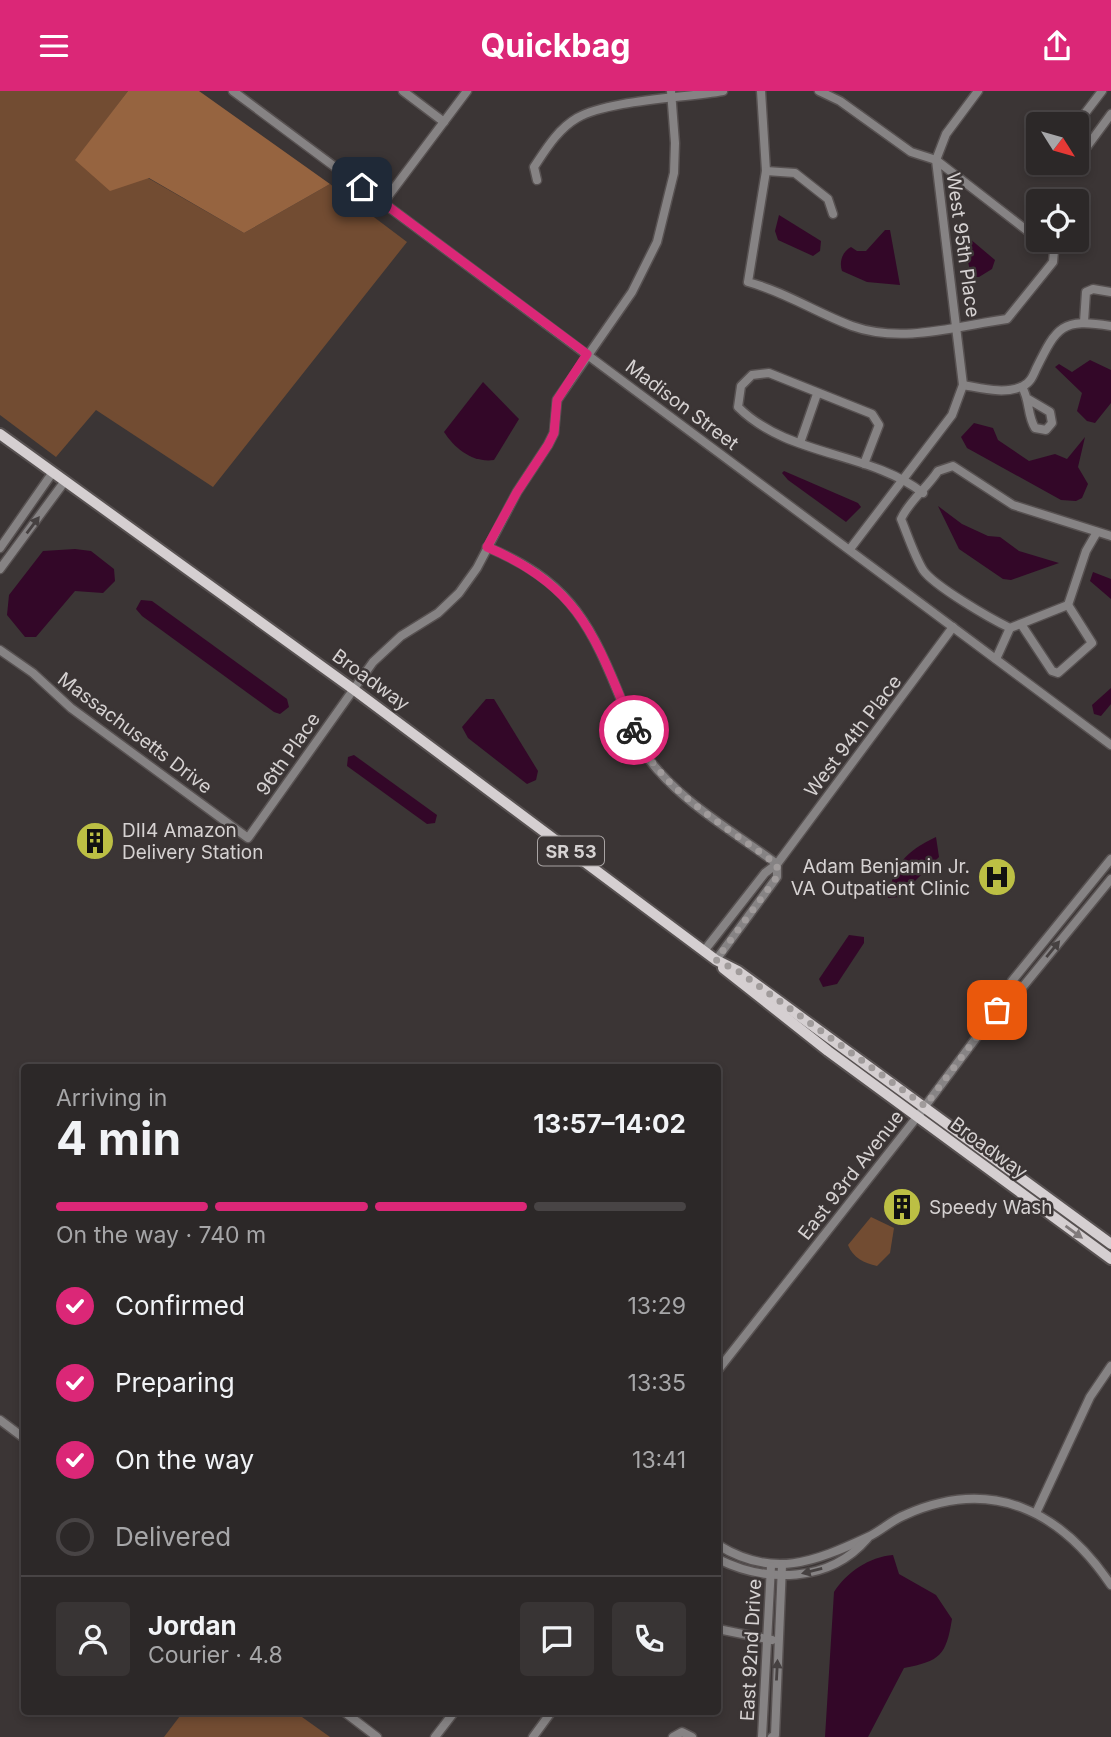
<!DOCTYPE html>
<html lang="en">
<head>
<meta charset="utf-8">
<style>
	body { margin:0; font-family:Inter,sans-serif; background:#383434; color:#f1f3f6; height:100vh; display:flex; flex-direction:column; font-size:26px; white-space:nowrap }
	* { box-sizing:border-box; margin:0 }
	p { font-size:23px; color:#a6a6a8 }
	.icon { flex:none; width:38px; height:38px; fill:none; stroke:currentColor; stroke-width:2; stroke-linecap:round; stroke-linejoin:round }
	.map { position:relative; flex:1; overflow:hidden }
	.sheet { position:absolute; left:21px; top:973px; width:700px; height:651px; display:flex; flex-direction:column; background:#2c2828; border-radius:7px; box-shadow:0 4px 10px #0003,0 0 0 2px #484445 }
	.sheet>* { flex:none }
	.needle { width:46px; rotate:127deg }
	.fabs { position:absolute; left:1026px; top:21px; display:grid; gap:14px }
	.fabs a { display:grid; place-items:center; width:63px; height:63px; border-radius:7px; background:#2c2828; box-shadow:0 4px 10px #0003,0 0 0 2px #484445; font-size:35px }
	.pin { position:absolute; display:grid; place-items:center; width:60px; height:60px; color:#fff; margin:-30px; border-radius:14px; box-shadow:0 4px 10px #0006 }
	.courier { position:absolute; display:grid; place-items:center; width:70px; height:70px; margin:-35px; border:5px solid #db2777; border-radius:50%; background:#fff; color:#222; box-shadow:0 2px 9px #0007 }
	.headline em { font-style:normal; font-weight:700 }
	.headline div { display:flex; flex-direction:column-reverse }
	.headline { display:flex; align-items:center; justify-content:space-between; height:119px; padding:0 35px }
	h1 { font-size:46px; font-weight:700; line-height:52px }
	.bar { display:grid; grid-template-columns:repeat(4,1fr); gap:10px 7px; align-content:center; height:84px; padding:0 35px }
	.bar i { height:9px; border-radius:5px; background:#484445 }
	.bar .selected { background:#db2777 }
	.bar p { grid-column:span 4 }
	.line { display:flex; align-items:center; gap:18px; padding:0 35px; border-top:2px solid #484445 }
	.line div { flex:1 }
	.round { display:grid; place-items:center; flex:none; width:74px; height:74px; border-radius:7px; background:#383434 }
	ol { padding:0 35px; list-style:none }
	li { display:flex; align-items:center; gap:21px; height:77px }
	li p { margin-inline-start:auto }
	li .icon { padding:7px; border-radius:50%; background:#db2777; color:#fff; stroke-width:4 }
	li:last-child { color:#a6a6a8 }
	li i { width:38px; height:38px; border:4px solid #484445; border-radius:50% }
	header { display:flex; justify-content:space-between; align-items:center; height:91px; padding:0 35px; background:#db2777; color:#fff; font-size:32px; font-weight:700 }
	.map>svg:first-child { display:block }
	.green { fill:#724c32 }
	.forest { fill:#966440 }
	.water { fill:#330728 }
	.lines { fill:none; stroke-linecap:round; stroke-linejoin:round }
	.minor-casing { stroke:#575151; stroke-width:11 }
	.major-casing { stroke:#575151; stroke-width:14 }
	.minor { stroke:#868384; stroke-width:8 }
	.major { stroke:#d5cfd1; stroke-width:10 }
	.oneway { fill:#464141 }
	.oneway2 { fill:#807a7b }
	.done { stroke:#a09b9b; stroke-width:7; stroke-dasharray:0 12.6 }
	.route { stroke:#db2777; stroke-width:9 }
	.labels { text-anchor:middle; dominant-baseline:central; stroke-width:5; stroke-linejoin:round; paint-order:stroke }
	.shield { fill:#3b3535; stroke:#a8a3a3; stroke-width:2 }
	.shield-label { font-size:18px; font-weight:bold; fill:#d6d2d2 }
	.street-label { font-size:19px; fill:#d6d2d2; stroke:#3b3535 }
	.poi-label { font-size:19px; fill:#d6d2d2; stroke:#3b3535; text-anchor:start }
</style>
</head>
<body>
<header><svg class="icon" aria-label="menu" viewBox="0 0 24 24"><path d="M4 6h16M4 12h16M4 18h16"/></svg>Quickbag<svg class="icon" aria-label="share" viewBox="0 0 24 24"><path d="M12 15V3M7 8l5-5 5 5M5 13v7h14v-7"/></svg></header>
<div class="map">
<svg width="1111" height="1646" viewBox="0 0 1111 1646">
	<rect width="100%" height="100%" fill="#3b3535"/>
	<g class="green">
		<polygon points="0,0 128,0 76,69 148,87 244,142 330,93 407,151 213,396 96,319 56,366 0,324"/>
		<path d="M 871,1126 L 894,1137 L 890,1162 L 877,1175 C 864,1172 853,1167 848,1154 Z"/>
		<polygon points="183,1621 295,1621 330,1646 164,1646"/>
	</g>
	<polygon class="forest" points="128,0 199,0 330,93 244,142 149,87 110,100 75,69"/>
	<g class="water">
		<polygon points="779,124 821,150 820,160 813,165 778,149 775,140"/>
		<path d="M 885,139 L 890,139 L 900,194 L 867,191 L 842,180 C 839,171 842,161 851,156 L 857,160 L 866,160 Z"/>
		<path d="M 969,147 L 995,169 L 992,178 L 979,186 L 972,186 C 969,175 963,156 969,147 Z"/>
		<polygon points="1090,269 1111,279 1111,312 1095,332 1087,330 1077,320 1082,302 1055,276 1059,273 1072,281"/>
		<path d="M 483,291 L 519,328 L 494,369 C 473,372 455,358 444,341 Z"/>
		<polygon points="974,332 993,337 998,349 1029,370 1055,363 1067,368 1085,346 1078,376 1088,393 1082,407 1076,410 1061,409 967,357 961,346"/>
		<polygon points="784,380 858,412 861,416 846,431 788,389 782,382"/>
		<polygon points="938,415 962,433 988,445 1000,446 1019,460 1059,472 1011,489 1003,488 959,458"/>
		<polygon points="75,458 91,460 114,478 115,490 103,502 75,500 36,546 25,546 7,524 9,504 43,460"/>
		<polygon points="1093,481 1111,488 1111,508 1090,490"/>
		<polygon points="141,509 152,510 287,608 289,616 280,623 274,621 142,525 136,518"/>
		<polygon points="1111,597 1111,613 1101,625 1094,623 1092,614"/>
		<polygon points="486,608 494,608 538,680 536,689 527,693 468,647 462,636"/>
		<polygon points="354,664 437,724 435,732 427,733 347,675 348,666"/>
		<path d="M 936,746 L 939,766 L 899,806 L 888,807 C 894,773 905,761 936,746 Z"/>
		<polygon points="849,844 864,846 864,852 837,893 823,896 819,888"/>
		<path d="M 893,1464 L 899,1483 L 936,1504 L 952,1528 C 946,1565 940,1570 904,1577 L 868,1646 L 825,1646 L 834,1501 C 847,1481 869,1466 893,1464 Z"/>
	</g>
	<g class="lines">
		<defs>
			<g id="minor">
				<polyline points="233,0 1111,654"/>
				<polyline points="403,0 444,31"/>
				<path d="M 761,0 L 766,80 L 748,191 C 785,201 817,222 852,235 C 902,253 957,235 1007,228 L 1053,171 L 1054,160 L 1039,149"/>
				<polyline points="819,0 840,10 911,61 936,69 1038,148"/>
				<polyline points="1076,34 1102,0"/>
				<polyline points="1076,60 1086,57 1111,23"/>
				<polyline points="766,80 795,82 828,108 833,123"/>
				<path d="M 537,89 L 534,76 C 546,58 558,38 577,27 C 608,9 684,7 723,0"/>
				<polyline points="383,112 467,0"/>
				<polyline points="1084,231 1086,201 1093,198 1111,201"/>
				<path d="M 963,294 C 981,297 1005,304 1023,295 C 1030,292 1033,285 1036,278 C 1057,235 1062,227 1111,235"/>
				<path d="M 1022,296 C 1030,309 1027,324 1035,337 L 1046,339 L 1052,332 L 1050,321 L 1028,308"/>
				<polyline points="800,352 817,303"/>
				<path d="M 864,373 L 879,334 L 872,323 L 769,282 L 752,284 L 741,295 L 738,316 C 788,366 869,360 923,402"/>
				<path d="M 487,456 C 565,489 587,525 618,601 C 626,620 632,643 643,660 C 675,708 732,739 777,773"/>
				<polyline points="0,457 53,381"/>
				<polyline points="850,458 952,324 963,294 936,69 946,43 978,0"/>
				<polyline points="0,478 65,390"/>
				<polyline points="1021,533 1052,580 1058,582 1092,552 1068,514"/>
				<path d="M 1010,537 C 991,528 934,495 923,479 C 914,464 908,445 901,428 C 909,410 927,397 938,380 L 953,375 L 1013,414 L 1111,445"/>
				<polyline points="0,559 33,582 71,617 248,747 373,571 401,545 438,522 459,502 477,477 517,401 548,354 554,342 557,309 632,201 657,151 674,82 675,52 671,0"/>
				<polyline points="996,568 1010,537 1068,514 1086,460 1097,441"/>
				<polyline points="704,860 765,782 777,773 953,536"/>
				<polyline points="716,869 777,786 777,773"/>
				<polyline points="1006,907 1021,898 1111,788"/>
				<polyline points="718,1279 917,1026 1006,907 1012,890 1111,768"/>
				<polyline points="0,1329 24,1347"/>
				<polyline points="1036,1422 1090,1306 1111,1275"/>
				<path d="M 718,1454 C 773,1488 814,1471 868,1446 C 881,1440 892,1429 905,1424 C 992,1385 1061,1420 1111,1494"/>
				<path d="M 718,1468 C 766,1492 829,1492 867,1448"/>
				<polyline points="718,1538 772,1549"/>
				<polyline points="343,1620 377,1646"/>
				<polyline points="435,1646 455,1620"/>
				<polyline points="533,1646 552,1620"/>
				<polyline points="673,1646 682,1641 692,1646"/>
				<polyline points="762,1646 771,1475"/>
				<polyline points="772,1646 775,1644 782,1474"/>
			</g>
			<g id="major">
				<polyline points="0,343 353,598 716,869 738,880 1111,1153"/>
				<polyline points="723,877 828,960 1111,1168"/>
			</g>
		</defs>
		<use href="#minor" class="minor-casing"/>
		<use href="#major" class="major-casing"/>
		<use href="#minor" class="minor"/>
		<use href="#major" class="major"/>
	</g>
	<defs><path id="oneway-solid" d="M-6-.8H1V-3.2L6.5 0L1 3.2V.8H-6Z" transform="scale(1.75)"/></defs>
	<g class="oneway">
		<use href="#oneway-solid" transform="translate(33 434) rotate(-53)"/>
		<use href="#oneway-solid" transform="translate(1053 858) rotate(-51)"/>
		<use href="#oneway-solid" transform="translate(812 1480) rotate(166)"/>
		<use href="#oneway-solid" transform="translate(777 1579) rotate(-87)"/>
	</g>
	<use class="oneway2" href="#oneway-solid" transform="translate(1074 1141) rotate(36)"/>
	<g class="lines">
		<path class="done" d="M 634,639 C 659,700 727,735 777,774 L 777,786 L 716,869 L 738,880 L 925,1015 L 997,919"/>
		<path class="route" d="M 362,96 L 587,263 L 557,309 L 554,342 L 548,354 L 517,401 L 487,456 C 584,497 596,550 634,639"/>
	</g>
	<defs>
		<symbol id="building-disc" viewBox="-11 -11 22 22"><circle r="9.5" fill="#bcbf44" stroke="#3b3535"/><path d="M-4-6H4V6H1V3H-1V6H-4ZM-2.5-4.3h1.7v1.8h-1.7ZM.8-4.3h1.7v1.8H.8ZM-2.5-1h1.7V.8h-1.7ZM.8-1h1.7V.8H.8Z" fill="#111"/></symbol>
		<symbol id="hospital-disc" viewBox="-11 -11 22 22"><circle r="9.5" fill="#bcbf44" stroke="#3b3535"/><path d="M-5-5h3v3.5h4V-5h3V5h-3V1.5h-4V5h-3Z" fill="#111"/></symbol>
	</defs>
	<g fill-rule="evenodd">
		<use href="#building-disc" x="73" y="728" width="44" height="44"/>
		<use href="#hospital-disc" x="975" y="764" width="44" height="44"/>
		<use href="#building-disc" x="880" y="1094" width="44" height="44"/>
	</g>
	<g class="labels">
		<rect class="shield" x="538" y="745.5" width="66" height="29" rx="5"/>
		<g class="shield-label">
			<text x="571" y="760">SR 53</text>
		</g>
		<g class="street-label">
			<text transform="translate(963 154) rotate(82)">West 95th Place</text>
			<text transform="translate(682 314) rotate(37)">Madison Street</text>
			<text transform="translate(371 589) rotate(36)">Broadway</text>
			<text transform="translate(135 642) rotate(37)">Massachusetts Drive</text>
			<text transform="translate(853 645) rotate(-53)">West 94th Place</text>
			<text transform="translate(288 663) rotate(-55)">96th Place</text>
			<text transform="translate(989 1057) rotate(36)">Broadway</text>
			<text transform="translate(851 1084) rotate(-52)">East 93rd Avenue</text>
			<text transform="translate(751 1559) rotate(-87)">East 92nd Drive</text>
		</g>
		<g class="poi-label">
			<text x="122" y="739">DII4 Amazon<tspan x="122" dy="22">Delivery Station</tspan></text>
			<text x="970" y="775" text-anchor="end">Adam Benjamin Jr.<tspan x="970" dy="22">VA Outpatient Clinic</tspan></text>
			<text x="929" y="1116">Speedy Wash</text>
		</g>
	</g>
</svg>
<div class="fabs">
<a><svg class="needle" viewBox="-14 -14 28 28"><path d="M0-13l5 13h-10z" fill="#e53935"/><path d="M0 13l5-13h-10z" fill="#a6a6a8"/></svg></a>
<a><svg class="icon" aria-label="locate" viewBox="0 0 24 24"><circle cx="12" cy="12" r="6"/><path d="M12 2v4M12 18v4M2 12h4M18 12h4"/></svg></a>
</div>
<div class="pin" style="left:997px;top:919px;background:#ea580c"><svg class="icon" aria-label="bag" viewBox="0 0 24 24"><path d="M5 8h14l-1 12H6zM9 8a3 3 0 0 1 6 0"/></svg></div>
<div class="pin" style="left:362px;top:96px;background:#1f2937"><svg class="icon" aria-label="home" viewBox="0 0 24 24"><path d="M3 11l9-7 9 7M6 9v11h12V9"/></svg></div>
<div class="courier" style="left:634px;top:639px"><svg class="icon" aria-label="bike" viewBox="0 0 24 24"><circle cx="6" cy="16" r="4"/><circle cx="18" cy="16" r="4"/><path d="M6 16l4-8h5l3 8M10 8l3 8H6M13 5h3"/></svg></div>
<section class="sheet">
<div class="headline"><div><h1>4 min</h1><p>Arriving in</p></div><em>13:57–14:02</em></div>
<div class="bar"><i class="selected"></i><i class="selected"></i><i class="selected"></i><i></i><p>On the way · 740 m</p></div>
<ol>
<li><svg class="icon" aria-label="check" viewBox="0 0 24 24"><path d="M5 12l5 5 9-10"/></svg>Confirmed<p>13:29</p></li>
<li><svg class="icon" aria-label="check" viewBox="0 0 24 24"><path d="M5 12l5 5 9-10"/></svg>Preparing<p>13:35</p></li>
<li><svg class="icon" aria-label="check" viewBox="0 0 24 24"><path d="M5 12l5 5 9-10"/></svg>On the way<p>13:41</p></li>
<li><i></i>Delivered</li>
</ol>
<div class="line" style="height:126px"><a class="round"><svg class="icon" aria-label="person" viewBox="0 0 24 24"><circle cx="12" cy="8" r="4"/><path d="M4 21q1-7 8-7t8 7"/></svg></a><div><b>Jordan</b><p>Courier · 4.8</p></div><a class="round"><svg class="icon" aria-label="chat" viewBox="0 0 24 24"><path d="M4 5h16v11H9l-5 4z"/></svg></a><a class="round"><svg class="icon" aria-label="phone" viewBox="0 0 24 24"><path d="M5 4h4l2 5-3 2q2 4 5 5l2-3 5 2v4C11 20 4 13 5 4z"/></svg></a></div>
</section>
</div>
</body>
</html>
